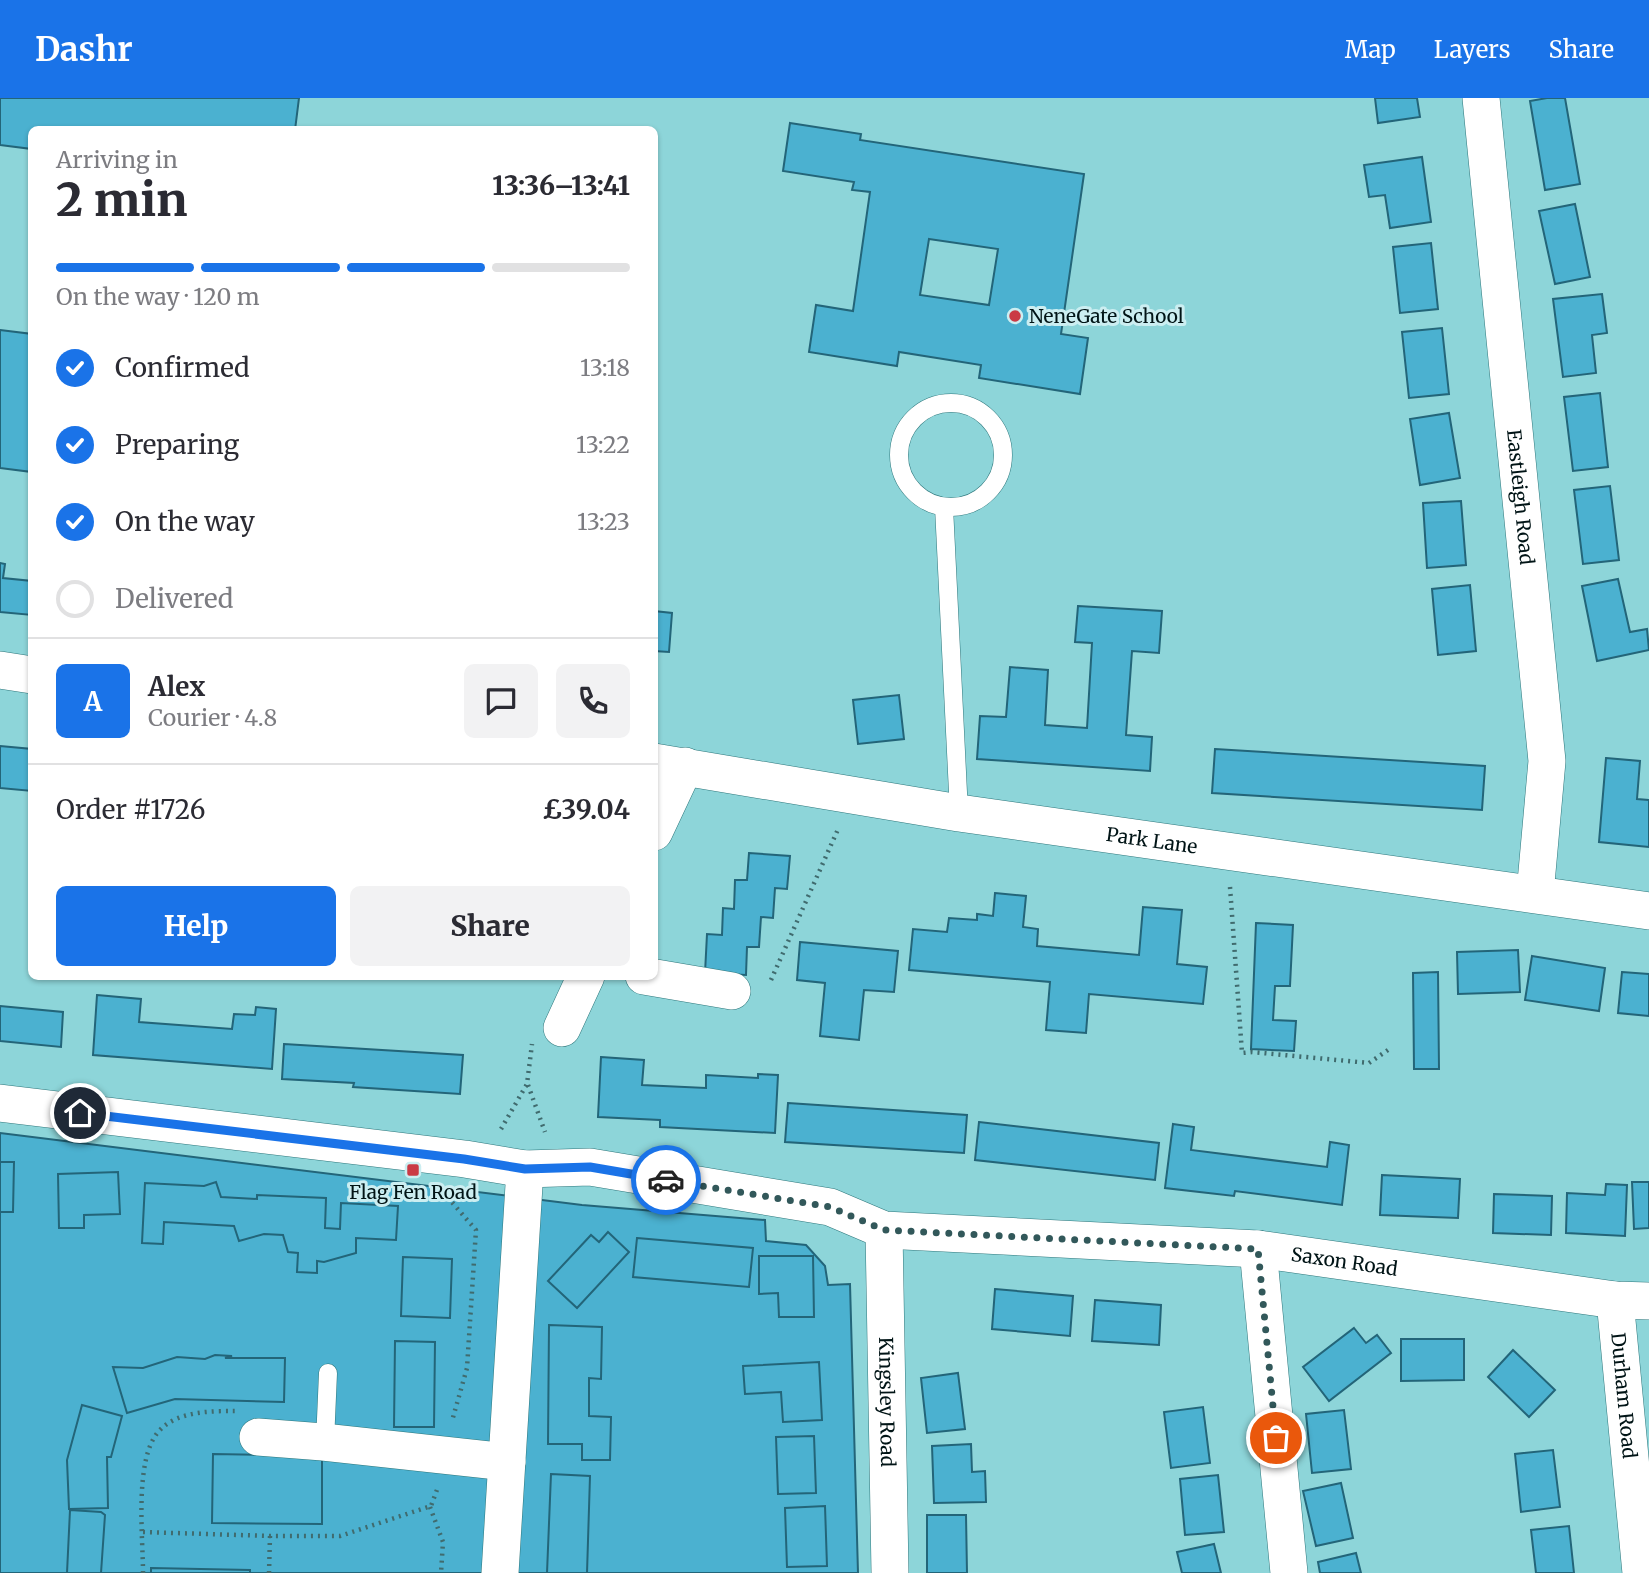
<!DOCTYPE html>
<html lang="en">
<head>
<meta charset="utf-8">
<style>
	body { margin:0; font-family:Merriweather,serif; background:#f2f2f3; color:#2b2b33; height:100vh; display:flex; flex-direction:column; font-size:26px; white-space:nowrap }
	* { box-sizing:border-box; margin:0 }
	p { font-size:23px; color:#7c7c81 }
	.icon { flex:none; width:38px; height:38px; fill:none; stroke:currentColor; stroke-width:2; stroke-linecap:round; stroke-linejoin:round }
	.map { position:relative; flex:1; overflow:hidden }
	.sheet { position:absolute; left:28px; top:28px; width:630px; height:854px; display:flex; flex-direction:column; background:#fff; border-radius:10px; box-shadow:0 2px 5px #0004 }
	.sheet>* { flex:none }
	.pin { position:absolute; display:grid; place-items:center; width:60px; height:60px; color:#fff; margin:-30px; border:4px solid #fff; border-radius:50%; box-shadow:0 2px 7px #0007 }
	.courier { position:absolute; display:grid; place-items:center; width:70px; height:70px; margin:-35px; border:5px solid #1a73e8; border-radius:50%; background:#fff; color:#222; box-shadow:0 2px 9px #0007 }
	.overview em { font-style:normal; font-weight:800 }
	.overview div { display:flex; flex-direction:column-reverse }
	.overview { display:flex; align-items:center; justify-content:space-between; height:119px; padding:0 28px }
	h1 { font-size:46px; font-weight:800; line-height:52px }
	.bar { display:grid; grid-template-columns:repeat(4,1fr); gap:10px 7px; align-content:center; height:84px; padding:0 28px }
	.bar i { height:9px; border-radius:5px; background:#e1e1e2 }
	.bar .on { background:#1a73e8 }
	.bar p { grid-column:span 4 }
	.line { display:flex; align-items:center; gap:18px; padding:0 28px; border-top:2px solid #e1e1e2 }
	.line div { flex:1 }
	.round { display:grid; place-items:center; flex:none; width:74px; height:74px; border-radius:10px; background:#f2f2f3 }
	ol { padding:0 28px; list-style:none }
	li { display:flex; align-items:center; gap:21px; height:77px }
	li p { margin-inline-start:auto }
	li .icon { padding:7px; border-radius:50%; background:#1a73e8; color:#fff; stroke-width:4 }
	li:last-child { color:#7c7c81 }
	li i { width:38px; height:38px; border:4px solid #e1e1e2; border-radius:50% }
	.action { display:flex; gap:14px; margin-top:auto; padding:14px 28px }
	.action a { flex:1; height:80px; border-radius:10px; background:#1a73e8; color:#fff; font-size:28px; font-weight:800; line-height:80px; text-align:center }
	.action a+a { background:#f2f2f3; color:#2b2b33 }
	header { display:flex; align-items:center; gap:42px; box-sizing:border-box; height:98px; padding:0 35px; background:#1a73e8; color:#fff }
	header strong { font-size:33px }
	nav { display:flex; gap:38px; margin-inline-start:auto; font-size:24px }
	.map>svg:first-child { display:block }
	.building { fill:#4bb1d0; stroke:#236579; stroke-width:2; fill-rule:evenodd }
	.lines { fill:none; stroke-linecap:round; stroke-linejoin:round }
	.service-casing { stroke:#2d777c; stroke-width:19 }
	.minor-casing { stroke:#2d777c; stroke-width:38 }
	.path { stroke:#406b6e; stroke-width:4.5; stroke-dasharray:2 5; stroke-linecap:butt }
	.service { stroke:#fff; stroke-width:18 }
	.minor { stroke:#fff; stroke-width:37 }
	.done { stroke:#32585a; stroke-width:7; stroke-dasharray:0 12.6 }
	.route { stroke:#1a73e8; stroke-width:9 }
	.poi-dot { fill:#ca3a45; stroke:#cceef1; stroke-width:2.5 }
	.labels { text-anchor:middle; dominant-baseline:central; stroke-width:6; stroke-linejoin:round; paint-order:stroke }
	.poi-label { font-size:19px; fill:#011416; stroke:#cceef1; text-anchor:start }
	.street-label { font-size:19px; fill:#011416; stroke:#cceef1 }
</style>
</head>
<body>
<header>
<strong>Dashr</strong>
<nav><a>Map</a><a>Layers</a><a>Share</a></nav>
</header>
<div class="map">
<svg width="1649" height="1475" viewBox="0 0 1649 1475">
	<rect width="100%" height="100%" fill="#8dd5d9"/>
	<g class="building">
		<polygon points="0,0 299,0 295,32 32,32 32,51 0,47"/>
		<polygon points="1375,0 1417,0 1420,19 1378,25"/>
		<polygon points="1547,0 1565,0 1580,86 1545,92 1530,3"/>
		<path d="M 790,25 L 861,36 L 860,42 L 1084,76 L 1061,236 L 1088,240 L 1080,296 L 979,280 L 981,267 L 899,254 L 897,268 L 809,254 L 816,207 L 853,213 L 870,94 L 852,92 L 854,84 L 783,73 ZM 929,141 L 998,151 L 989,207 L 920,197 Z"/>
		<polygon points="1422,59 1431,124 1390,130 1385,97 1369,99 1364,67"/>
		<polygon points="1575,106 1590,179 1555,186 1539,113"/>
		<polygon points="1431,145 1438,211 1400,215 1393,149"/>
		<polygon points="1602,196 1607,235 1592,237 1596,275 1563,279 1553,201"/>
		<polygon points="1442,230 1449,296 1409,300 1402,234"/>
		<polygon points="0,232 32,236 32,374 0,370"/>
		<polygon points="1600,295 1608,369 1573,373 1564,299"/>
		<polygon points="1449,315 1460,380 1420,387 1410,321"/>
		<polygon points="1610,388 1619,462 1583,466 1574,392"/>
		<polygon points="1461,403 1466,467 1427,470 1423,405"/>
		<polygon points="0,465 5,466 3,480 32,483 32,517 0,514"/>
		<polygon points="1618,481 1630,534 1647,531 1649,552 1597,563 1582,488"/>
		<polygon points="1470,487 1476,553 1438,557 1432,491"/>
		<polygon points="1078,508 1162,513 1159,555 1132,553 1126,637 1152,639 1150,673 977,661 980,618 1006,619 1010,569 1048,572 1045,627 1087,630 1092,545 1075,544"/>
		<polygon points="654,513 672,515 669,554 654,553"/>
		<polygon points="899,597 904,641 858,646 853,602"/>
		<polygon points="0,648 32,651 32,693 0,690"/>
		<polygon points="1215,651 1485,668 1482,712 1212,695"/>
		<polygon points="1606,660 1640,663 1637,701 1649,702 1649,749 1599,744"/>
		<polygon points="749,755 790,758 787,791 775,790 773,820 761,819 759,849 747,849 746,877 705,875 707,836 722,837 723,810 734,811 735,782 747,782"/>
		<polygon points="995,795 1026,798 1023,829 1038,831 1037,848 1139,857 1143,809 1182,812 1177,866 1207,869 1203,906 1089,896 1086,935 1046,932 1050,884 909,872 913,831 947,834 949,820 977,822 977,816 993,818"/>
		<polygon points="1256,825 1293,827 1290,888 1275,888 1273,922 1296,923 1294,953 1251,951"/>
		<polygon points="800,844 898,853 894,894 864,892 859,942 820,938 825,885 797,882"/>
		<polygon points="1518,852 1520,894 1458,896 1457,854"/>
		<polygon points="1532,858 1605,870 1599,913 1525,902"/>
		<polygon points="1438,874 1439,971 1414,971 1413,875"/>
		<polygon points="1622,874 1649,876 1649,918 1618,915"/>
		<polygon points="97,897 141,901 139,924 232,931 234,916 255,917 256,909 276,911 272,971 93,957"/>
		<polygon points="0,908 63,914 61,949 0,943"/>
		<polygon points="284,946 463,957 460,996 353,989 354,985 282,981"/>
		<polygon points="601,959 644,962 642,987 706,990 706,977 758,980 758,976 778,977 775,1035 660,1029 660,1022 598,1019"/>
		<polygon points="788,1005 967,1017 964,1055 785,1044"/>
		<polygon points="979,1024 1159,1045 1155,1082 975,1062"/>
		<polygon points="1173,1026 1194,1029 1191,1052 1327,1069 1330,1044 1349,1047 1342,1107 1235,1093 1234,1098 1165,1090"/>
		<polygon points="0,1035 582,1107 765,1122 766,1143 806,1147 825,1168 828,1187 850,1186 858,1475 0,1475"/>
		<polygon points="0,1064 14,1064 13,1114 0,1114"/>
		<polygon points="118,1074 120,1116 84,1117 84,1130 59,1130 58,1076"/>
		<polygon points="1382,1077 1460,1081 1458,1120 1380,1117"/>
		<polygon points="216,1084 221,1099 257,1101 257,1097 326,1100 325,1130 340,1131 341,1105 398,1108 396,1142 356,1140 356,1155 324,1164 317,1163 317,1175 297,1174 298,1155 288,1154 283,1137 264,1136 239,1143 234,1128 164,1124 163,1146 142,1145 145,1085 204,1088"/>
		<polygon points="1632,1084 1649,1084 1649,1130 1634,1131"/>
		<polygon points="1606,1086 1627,1087 1625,1138 1566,1135 1567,1095 1605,1097"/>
		<polygon points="1494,1096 1552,1098 1551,1137 1493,1135"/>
		<polygon points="608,1134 629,1154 577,1210 548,1183 591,1137 599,1144"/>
		<polygon points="637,1140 753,1150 749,1189 633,1179"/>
		<polygon points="759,1158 813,1158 814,1219 779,1219 778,1195 759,1196"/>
		<polygon points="403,1159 452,1161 450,1220 401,1218"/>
		<polygon points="995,1191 1073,1198 1070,1238 992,1231"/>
		<polygon points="1095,1202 1161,1207 1159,1247 1092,1243"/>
		<polygon points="549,1227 602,1229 601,1281 589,1280 589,1318 611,1319 610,1362 582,1362 582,1346 548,1346"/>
		<polygon points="1354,1230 1366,1245 1377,1237 1391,1255 1329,1303 1303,1269"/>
		<polygon points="1401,1241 1464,1241 1464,1282 1401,1283"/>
		<polygon points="395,1243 435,1244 434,1329 394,1329"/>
		<polygon points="1513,1252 1555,1292 1529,1319 1488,1279"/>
		<polygon points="215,1257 232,1258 225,1260 285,1260 284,1304 175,1301 127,1315 113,1269 143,1270 177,1259 205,1261"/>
		<polygon points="819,1264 822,1322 783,1324 781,1294 745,1296 743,1268"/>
		<polygon points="958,1275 965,1331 927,1335 921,1280"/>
		<polygon points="82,1307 122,1318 111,1359 107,1359 108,1410 69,1411 67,1362"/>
		<polygon points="1203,1309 1210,1365 1171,1370 1164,1314"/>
		<polygon points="1344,1312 1351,1371 1312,1375 1306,1316"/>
		<polygon points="814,1338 816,1395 778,1396 776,1339"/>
		<polygon points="971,1346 972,1374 985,1373 986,1404 934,1405 932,1348"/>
		<polygon points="1553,1352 1560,1409 1521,1414 1515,1356"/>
		<polygon points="213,1356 322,1358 322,1426 212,1425"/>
		<polygon points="551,1376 590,1378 587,1475 547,1475"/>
		<polygon points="1218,1377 1224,1434 1185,1437 1180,1381"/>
		<polygon points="1341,1385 1353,1440 1316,1448 1303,1393"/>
		<polygon points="825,1408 827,1468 787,1469 785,1410"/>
		<polygon points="70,1412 101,1414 105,1417 101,1475 67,1475"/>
		<polygon points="927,1417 966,1417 967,1475 927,1475"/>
		<polygon points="1569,1428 1574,1475 1536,1475 1531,1432"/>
		<polygon points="1214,1446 1221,1475 1182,1475 1177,1454"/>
		<polygon points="1356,1455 1361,1475 1320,1475 1318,1464"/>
		<polygon points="151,1470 250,1472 250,1475 151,1475"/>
	</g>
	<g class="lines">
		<defs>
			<g id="service">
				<circle cx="951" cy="357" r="52"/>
				<polyline points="944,409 959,715"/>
				<polyline points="325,1344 328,1275"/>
			</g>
			<g id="minor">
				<path id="s1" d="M 1481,0 L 1547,663 L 1535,796"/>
				<polyline points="0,572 32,577"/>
				<path id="s2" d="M 654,664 L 959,715 L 1649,813"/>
				<polyline points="654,734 685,668"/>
				<polyline points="644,878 732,893"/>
				<polyline points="562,930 586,878"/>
				<path id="s3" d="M 0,1005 L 465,1061 L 525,1071 L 590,1069 L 830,1109 L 884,1132 L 1258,1151 L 1615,1202 L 1649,1203"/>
				<path id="s4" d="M 884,1132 L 890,1475"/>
				<polyline points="1258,1151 1289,1475"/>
				<path id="s5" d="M 1615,1202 L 1641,1475"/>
				<polyline points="258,1339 323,1344 507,1364"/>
				<polyline points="500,1475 525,1071"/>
			</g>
		</defs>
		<use href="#service" class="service-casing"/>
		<use href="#minor" class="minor-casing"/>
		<g class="path">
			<polyline points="1230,789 1242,955 1252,954 1369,965 1388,952"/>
			<polyline points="771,882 839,729"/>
			<polyline points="528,987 545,1034"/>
			<polyline points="501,1031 527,986 532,946"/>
			<polyline points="443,1094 476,1132 467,1270 452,1323"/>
			<polyline points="430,1409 443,1444 441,1475"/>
			<polyline points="143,1434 270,1438 340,1438 431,1408 438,1389"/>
			<path d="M 143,1475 C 143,1439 134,1360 159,1333 C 177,1313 211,1313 235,1313"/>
			<polyline points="269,1475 270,1438"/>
		</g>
		<use href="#service" class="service"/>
		<use href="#minor" class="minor"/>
	</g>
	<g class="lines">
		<polyline class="done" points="666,1082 830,1109 884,1132 1258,1151 1276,1340"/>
		<polyline class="route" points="80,1015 464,1061 525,1071 590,1069 666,1082"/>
	</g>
	<g class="poi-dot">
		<circle cx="1015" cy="218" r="7"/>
		<rect x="406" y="1065" width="14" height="14" rx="3.5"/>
	</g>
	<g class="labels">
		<g class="poi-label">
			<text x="1029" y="218">NeneGate School</text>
			<text x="413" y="1094" text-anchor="middle">Flag Fen Road</text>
		</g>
		<g class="street-label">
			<text stroke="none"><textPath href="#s1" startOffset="401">Eastleigh Road</textPath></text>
			<text stroke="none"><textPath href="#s2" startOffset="504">Park Lane</textPath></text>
			<text stroke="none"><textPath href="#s3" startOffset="1358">Saxon Road</textPath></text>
			<text stroke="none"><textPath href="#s5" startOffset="96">Durham Road</textPath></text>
			<text stroke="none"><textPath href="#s4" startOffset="172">Kingsley Road</textPath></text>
		</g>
	</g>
</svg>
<div class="pin" style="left:1276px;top:1340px;background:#ea580c"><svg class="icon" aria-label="bag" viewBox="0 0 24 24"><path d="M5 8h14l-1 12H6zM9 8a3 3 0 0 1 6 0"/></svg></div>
<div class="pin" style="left:80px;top:1015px;background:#1f2937"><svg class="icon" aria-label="home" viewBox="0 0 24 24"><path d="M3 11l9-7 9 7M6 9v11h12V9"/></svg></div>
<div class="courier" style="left:666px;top:1082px"><svg class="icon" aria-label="car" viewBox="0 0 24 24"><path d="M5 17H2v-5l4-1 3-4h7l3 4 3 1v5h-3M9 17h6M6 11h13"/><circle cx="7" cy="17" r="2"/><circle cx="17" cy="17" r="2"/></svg></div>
<section class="sheet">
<div class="overview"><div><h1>2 min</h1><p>Arriving in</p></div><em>13:36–13:41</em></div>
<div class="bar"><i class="on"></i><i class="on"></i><i class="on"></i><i></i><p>On the way · 120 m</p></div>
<ol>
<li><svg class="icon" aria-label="check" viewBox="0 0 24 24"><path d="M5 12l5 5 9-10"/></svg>Confirmed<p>13:18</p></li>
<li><svg class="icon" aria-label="check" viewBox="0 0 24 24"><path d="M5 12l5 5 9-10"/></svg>Preparing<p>13:22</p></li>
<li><svg class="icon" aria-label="check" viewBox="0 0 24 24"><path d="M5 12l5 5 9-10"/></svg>On the way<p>13:23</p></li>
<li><i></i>Delivered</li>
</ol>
<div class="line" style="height:126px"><b class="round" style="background:#1a73e8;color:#fff">A</b><div><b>Alex</b><p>Courier · 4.8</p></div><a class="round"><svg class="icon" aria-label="chat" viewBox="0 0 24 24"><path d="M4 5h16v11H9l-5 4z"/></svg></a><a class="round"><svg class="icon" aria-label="phone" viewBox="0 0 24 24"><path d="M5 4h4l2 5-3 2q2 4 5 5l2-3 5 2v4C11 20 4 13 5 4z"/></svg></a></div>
<div class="line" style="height:91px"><div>Order #1726</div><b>£39.04</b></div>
<div class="action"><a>Help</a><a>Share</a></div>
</section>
</div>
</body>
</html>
